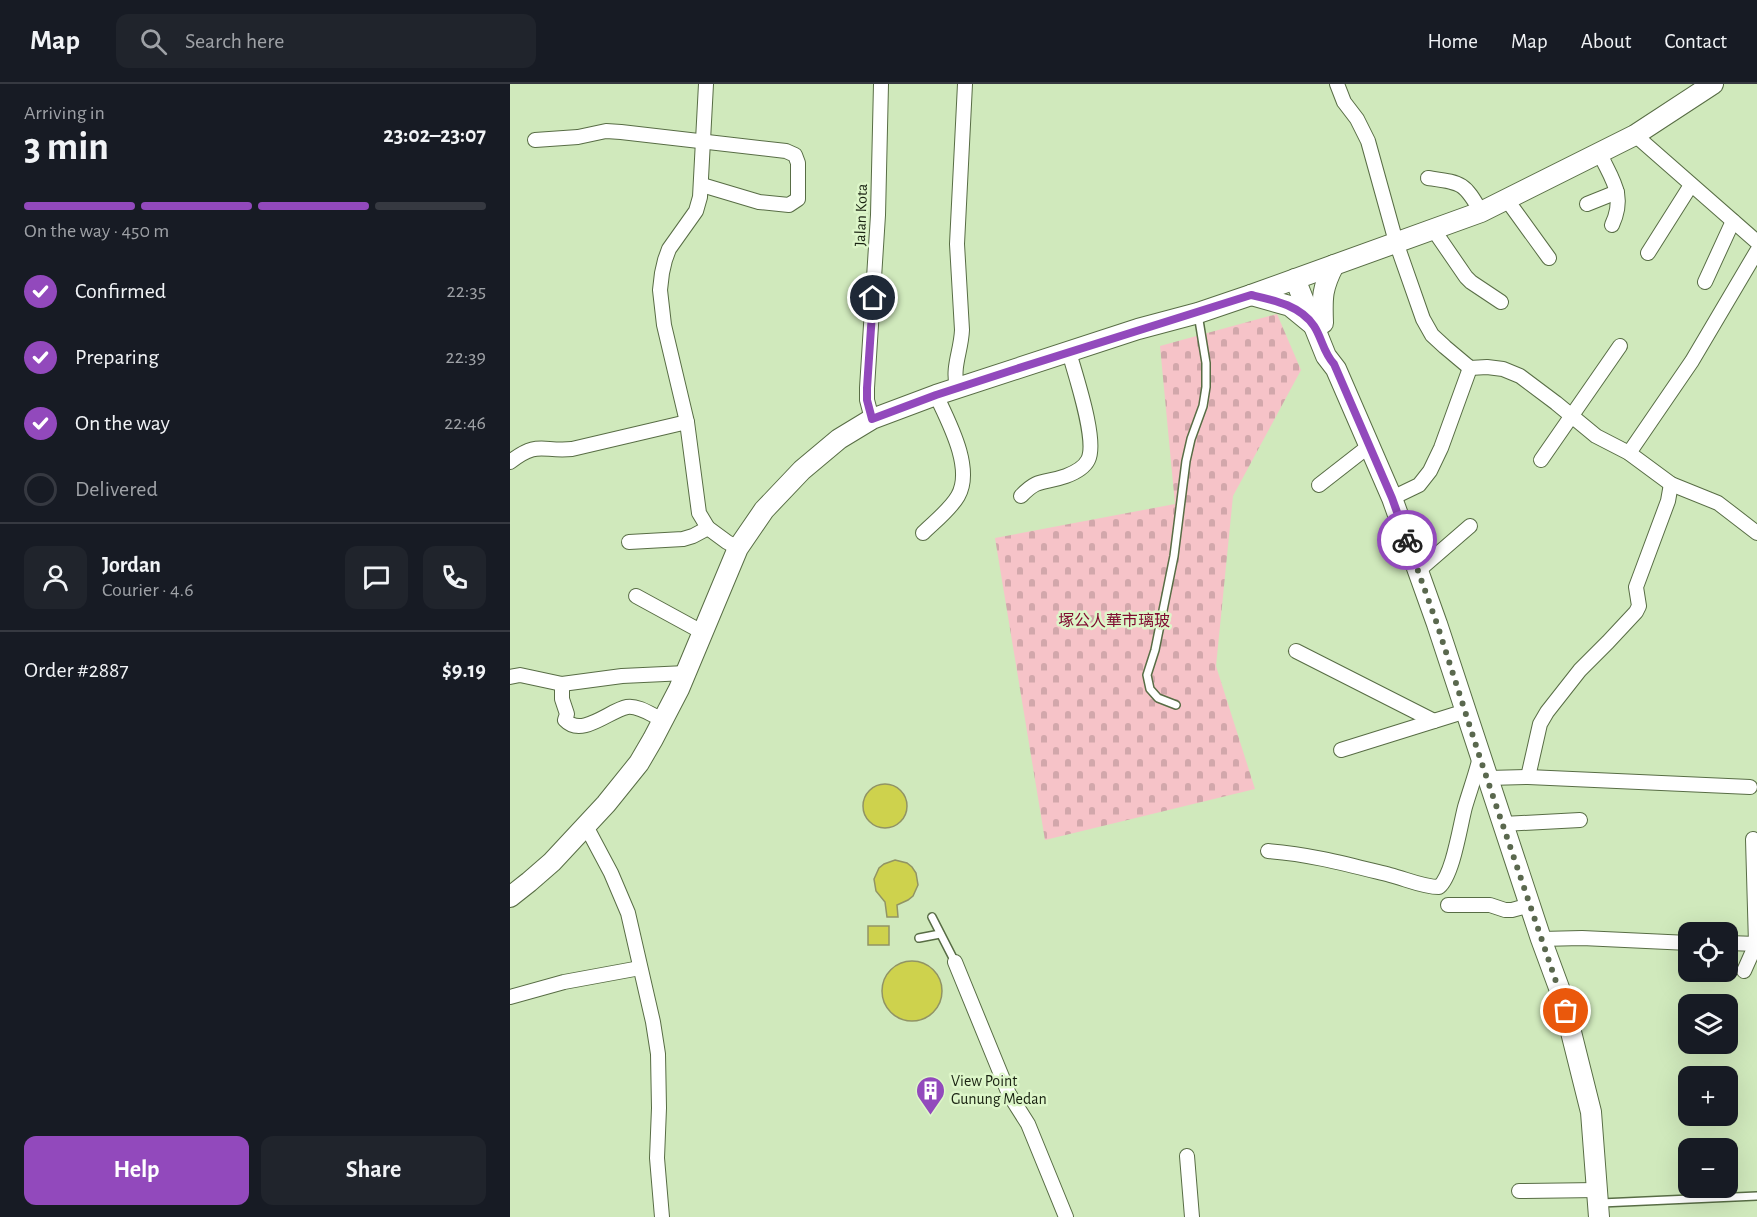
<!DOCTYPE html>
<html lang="en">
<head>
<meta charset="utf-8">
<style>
	body { margin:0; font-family:"Alegreya Sans","Noto Sans SC",sans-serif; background:#20242c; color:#f1f3f6; height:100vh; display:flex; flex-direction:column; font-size:22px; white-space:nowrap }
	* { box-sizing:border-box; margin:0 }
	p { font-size:20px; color:#9ea1a6 }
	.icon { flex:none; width:33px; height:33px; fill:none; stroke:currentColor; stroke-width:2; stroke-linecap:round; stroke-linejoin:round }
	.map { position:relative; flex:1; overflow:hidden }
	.side { display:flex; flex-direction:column; background:#171b24; width:510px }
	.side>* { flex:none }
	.tools { position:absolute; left:1168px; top:838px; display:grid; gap:12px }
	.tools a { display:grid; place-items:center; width:60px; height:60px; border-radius:12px; background:#171b24; box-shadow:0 6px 24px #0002; font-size:30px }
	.pin { position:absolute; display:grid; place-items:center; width:51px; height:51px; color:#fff; margin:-26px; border:3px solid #fff; border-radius:50%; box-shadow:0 2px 6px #0007 }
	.courier { position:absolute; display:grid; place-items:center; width:60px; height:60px; margin:-30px; border:4px solid #9249bc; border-radius:50%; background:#fff; color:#222; box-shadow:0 2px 8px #0007 }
	.summary em { font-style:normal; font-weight:700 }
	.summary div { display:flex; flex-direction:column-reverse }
	.summary { display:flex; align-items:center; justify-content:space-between; height:102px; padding:0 24px }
	h1 { font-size:39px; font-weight:700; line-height:45px }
	.bar { display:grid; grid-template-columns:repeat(4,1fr); gap:9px 6px; align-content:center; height:72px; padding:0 24px }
	.bar i { height:8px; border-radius:4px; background:#363941 }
	.bar .current { background:#9249bc }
	.bar p { grid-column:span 4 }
	.line { display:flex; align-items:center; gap:15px; padding:0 24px; border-top:2px solid #363941 }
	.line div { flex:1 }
	.round { display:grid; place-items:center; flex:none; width:63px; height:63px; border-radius:12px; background:#20242c }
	ol { padding:0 24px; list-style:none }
	li { display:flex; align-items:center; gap:18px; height:66px }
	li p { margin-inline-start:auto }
	li .icon { padding:6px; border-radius:50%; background:#9249bc; color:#fff; stroke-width:4 }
	li:last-child { color:#9ea1a6 }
	li i { width:33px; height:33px; border:3px solid #363941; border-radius:50% }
	.primary-button { display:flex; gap:12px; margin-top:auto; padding:12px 24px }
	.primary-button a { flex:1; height:69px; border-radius:12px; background:#9249bc; color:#fff; font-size:24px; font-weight:700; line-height:69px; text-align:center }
	.primary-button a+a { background:#20242c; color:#f1f3f6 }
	header { display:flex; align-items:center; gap:36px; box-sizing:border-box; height:84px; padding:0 30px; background:#171b24; border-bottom:2px solid #363941 }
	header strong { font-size:28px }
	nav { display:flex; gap:33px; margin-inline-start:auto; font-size:21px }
	.search { width:420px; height:54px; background:#20242c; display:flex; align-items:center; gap:15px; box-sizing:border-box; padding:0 21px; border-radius:12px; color:#9ea1a6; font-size:22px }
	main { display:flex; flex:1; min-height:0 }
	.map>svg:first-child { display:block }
	.cemetery { fill:url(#cemetery-stones) }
	.building { fill:#ced24d; stroke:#919465; stroke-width:1.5 }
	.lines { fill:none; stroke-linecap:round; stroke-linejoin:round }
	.lane-casing { stroke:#586d45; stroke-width:10 }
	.street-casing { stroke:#586d45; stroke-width:16 }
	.secondary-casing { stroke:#586d45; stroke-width:22 }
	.lane { stroke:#fff; stroke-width:7 }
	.street { stroke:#fff; stroke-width:14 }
	.secondary { stroke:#fff; stroke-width:20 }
	.done { stroke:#5a684e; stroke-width:6; stroke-dasharray:0 10.8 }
	.route { stroke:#9249bc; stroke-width:8 }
	.labels { text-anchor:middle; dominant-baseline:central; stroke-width:5; stroke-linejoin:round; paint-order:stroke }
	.street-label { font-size:16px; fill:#1a2312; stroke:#ddf6c9 }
	.park-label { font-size:16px; fill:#7f0a30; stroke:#ddf6c9 }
	.poi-label { font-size:16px; fill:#1a2312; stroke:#ddf6c9; text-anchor:start }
</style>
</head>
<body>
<header>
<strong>Map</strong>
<div class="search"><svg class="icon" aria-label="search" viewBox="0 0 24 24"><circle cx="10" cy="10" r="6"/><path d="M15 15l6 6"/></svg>Search here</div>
<nav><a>Home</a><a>Map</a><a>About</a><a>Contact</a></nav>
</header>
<main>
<section class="side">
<div class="summary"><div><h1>3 min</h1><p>Arriving in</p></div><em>23:02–23:07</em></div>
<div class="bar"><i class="current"></i><i class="current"></i><i class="current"></i><i></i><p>On the way · 450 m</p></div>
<ol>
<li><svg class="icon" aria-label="check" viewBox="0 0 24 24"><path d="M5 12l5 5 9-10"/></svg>Confirmed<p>22:35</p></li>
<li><svg class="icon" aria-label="check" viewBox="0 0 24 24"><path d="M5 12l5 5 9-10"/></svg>Preparing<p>22:39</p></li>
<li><svg class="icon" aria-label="check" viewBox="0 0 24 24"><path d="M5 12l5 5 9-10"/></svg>On the way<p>22:46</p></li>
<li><i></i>Delivered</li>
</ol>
<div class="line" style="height:108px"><a class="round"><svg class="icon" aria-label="person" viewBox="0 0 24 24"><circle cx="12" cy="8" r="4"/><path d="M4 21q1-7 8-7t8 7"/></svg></a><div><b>Jordan</b><p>Courier · 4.6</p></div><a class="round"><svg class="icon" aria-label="chat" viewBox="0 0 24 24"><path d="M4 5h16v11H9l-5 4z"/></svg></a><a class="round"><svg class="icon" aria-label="phone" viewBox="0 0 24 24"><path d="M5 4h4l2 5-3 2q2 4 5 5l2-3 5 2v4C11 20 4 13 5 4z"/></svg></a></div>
<div class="line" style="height:78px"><div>Order #2887</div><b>$9.19</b></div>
<div class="primary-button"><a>Help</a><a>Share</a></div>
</section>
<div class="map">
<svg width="1247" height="1133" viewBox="0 0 1247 1133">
	<defs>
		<pattern id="cemetery-stones" width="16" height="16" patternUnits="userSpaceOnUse" patternTransform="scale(1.5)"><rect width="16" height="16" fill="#f6c3c8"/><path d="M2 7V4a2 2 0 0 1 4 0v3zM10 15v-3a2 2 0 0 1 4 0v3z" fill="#d2a7ab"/></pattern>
	</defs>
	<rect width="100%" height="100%" fill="#d0e9bc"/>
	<polygon class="cemetery" points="767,230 791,286 723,412 706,582 745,705 535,756 485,454 665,420 650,262"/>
	<g class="building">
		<circle cx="375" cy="722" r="22"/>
		<polygon points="385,776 397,779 402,783 406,789 408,801 403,812 398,816 387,821 388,833 377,833 375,818 366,807 364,795 369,784 374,780"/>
		<rect x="358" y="842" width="21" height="19"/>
		<circle cx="402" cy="907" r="30"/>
	</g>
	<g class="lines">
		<defs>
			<g id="lane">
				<polyline points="666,621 648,614 640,605 637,591 645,566 664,472 676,377 681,355 693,322 696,303 696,279 688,230"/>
				<polyline points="422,833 445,878"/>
				<polyline points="409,854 430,850"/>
				<polyline points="1091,1119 1247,1112"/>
			</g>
			<g id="street">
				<polyline points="196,0 190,113 186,127 159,165 155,176 152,189 150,206 154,241 177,338 189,429 198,444 217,458 228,464"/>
				<polyline points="827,0 834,18 847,35 858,57 886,158 913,235 922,251 935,263 960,284 977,283 993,285 1010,292 1046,319 1086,352 1119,369 1161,400 1208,419 1247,449"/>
				<polyline points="1125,51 1247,158"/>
				<polyline points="25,56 68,53 96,47 111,48 276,67 285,71 288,79 288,115 279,121 249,118 192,101"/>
				<path d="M 1090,70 C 1102,96 1116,111 1102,141"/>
				<path d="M 918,94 C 952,99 954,98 971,128"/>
				<polyline points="997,116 1039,174"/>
				<polyline points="1077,120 1107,108"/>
				<polyline points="923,145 956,193 961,198 991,218"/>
				<polyline points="1138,169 1181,101"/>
				<polyline points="1195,198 1223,137"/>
				<path d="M 447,304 C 442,282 451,268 452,246 L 447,160 L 455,0"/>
				<polyline points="362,335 357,316 357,304 368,131 371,0"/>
				<polyline points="1119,369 1182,277 1247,167"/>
				<polyline points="1031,376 1110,262"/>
				<path d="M 0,378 C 28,356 32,368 62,365 L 177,338"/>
				<polyline points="809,401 859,362"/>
				<path d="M 511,412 C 529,393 534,400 556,392 C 564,389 574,384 578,376 C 588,357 565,290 559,268"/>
				<polyline points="882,414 909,401 920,387 931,364 960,284"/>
				<path d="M 413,449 C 424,438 440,426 448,412 C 464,384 438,337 426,311"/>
				<polyline points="119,458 173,455 183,452 198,444"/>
				<polyline points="908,487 960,442"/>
				<polyline points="126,512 192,548"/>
				<polyline points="786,567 924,637"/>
				<polyline points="0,593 10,591 52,600 112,592 176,589"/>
				<path d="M 52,600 L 52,615 L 57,630 L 55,636 C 72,654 100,626 117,623 C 129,621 143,632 153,636"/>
				<polyline points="831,666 956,627"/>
				<polyline points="1018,693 1030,640 1037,628 1070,586 1098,558 1126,528 1129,522 1126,503 1158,417 1161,400"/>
				<polyline points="978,694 1018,693 1240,703"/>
				<polyline points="993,740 1070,736"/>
				<polyline points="76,742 101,789 118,829 143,938 148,970 149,1024 147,1074 152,1133"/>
				<path d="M 758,767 C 800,770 840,781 880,791 C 896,795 913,803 929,803 C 943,791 950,742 955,723 C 960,706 966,690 970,673"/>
				<polyline points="938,821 980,821 995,826 1002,826 1020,821"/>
				<polyline points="1031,855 1072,854 1179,859"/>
				<polyline points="1218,859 1247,860"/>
				<polyline points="445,878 499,1010 518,1040 556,1133"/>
				<polyline points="1234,887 1246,860 1243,755"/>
				<polyline points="0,913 54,898 130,884"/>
				<polyline points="677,1072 682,1133"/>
				<polyline points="1009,1107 1088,1106"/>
			</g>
			<g id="secondary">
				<polyline points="785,195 816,272 826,285 882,414 927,540 1031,855 1052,912 1081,1028 1089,1133"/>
				<polyline points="741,211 780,222 802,240"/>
				<path d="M 813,239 C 812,213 812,204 824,181"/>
				<polyline points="0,813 19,798 42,778 96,720 129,679 143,655 169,605 228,464 254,426 292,386 329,355 362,335 426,311 628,245 688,229 741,211 971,128 1125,51 1203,0"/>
			</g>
		</defs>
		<use href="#lane" class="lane-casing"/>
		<use href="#street" class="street-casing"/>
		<use href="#secondary" class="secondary-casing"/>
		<use href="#lane" class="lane"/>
		<use href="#street" class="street"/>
		<use href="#secondary" class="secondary"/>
	</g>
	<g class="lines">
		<polyline class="done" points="897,456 927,540 970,674 1056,927"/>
		<path class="route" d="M 363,214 L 357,304 L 357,316 L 362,335 L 426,311 L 503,286 L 741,211 C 763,216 790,221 804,242 C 812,254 813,268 824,280 L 882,414 L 897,456"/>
	</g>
	<defs>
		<symbol id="building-pin" viewBox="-11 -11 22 30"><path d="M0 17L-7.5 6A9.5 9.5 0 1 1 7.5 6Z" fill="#9249bc" stroke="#ddf6c9"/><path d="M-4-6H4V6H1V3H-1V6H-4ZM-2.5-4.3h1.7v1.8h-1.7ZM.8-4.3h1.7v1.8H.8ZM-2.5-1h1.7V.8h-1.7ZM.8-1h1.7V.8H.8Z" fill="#fff"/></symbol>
	</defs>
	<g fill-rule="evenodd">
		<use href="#building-pin" x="404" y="990" width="33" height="45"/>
	</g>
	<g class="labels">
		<g class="street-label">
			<text transform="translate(351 131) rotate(-88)">Jalan Kota</text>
		</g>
		<g class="park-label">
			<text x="604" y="537">塚公人華市璃玻</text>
		</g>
		<g class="poi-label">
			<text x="441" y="997">View Point<tspan x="441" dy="18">Gunung Medan</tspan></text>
		</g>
	</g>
</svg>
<div class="tools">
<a><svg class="icon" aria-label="locate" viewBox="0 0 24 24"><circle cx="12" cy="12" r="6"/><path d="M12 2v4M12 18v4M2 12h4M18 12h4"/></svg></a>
<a><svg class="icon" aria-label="layers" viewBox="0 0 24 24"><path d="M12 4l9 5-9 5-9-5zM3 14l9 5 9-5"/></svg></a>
<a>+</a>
<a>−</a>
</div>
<div class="pin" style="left:1056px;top:927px;background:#ea580c"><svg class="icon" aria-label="bag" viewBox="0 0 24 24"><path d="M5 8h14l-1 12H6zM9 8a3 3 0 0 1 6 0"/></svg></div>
<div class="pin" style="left:363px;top:214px;background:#1f2937"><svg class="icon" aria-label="home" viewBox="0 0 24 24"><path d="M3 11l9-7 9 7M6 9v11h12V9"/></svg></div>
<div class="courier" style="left:897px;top:456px"><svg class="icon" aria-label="bike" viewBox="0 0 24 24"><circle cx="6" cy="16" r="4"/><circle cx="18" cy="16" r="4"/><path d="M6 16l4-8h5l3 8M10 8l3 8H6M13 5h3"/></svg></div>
</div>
</main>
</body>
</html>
